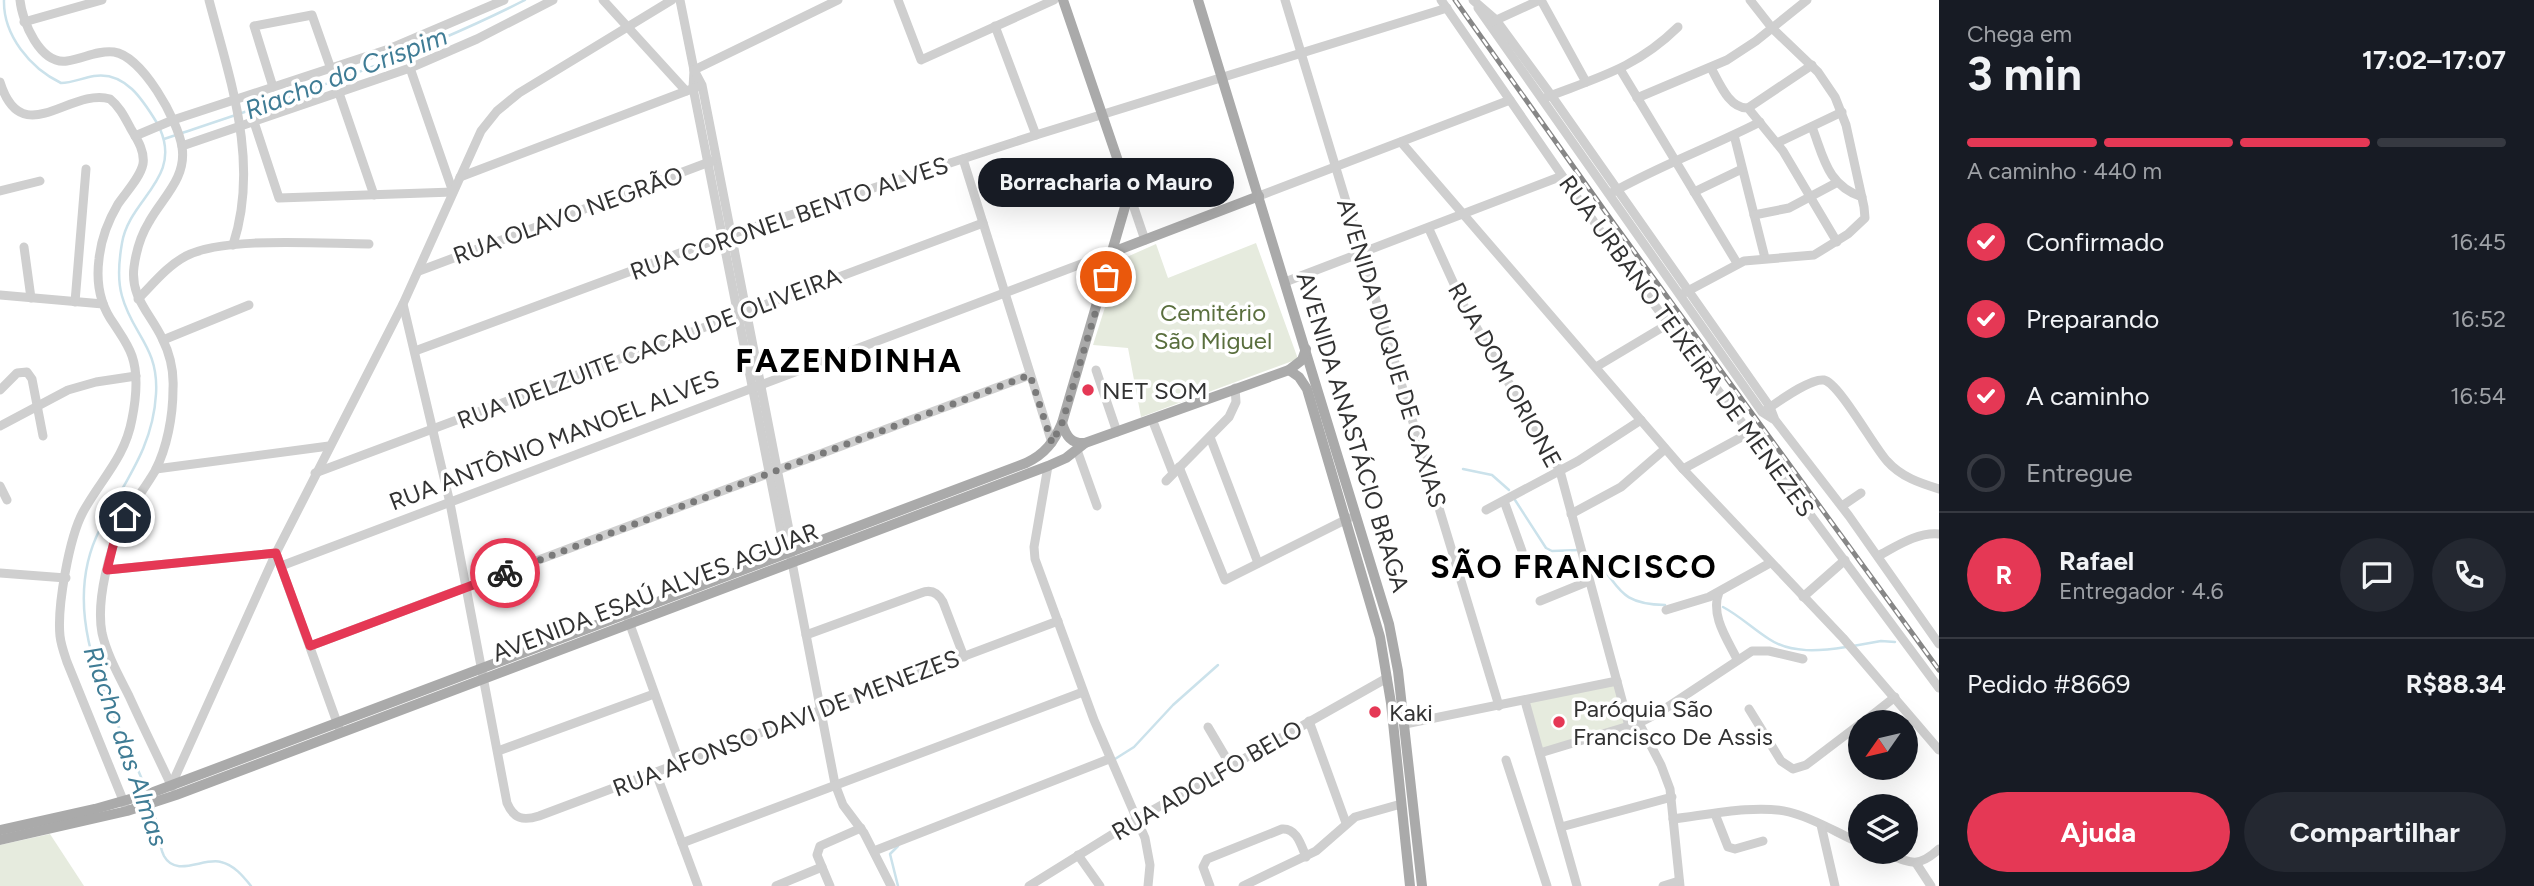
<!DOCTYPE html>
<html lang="pt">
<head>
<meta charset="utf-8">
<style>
	body { margin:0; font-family:Figtree,sans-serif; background:#242831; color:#f1f3f6; height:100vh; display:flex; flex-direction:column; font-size:26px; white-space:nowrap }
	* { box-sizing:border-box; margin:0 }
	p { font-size:23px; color:#9ea1a6 }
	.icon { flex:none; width:38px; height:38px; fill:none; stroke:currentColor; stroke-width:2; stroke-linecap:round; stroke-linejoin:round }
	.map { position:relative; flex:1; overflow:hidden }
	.side { display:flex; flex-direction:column; background:#171b24; width:595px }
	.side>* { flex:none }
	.needle { width:46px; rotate:236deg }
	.tools { position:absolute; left:1848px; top:710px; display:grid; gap:14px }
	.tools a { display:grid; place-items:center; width:70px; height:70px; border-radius:50%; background:#171b24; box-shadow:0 7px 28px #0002; font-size:35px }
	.pin { position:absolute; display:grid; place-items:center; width:60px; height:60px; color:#fff; margin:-30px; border:4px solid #fff; border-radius:50%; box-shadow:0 2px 7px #0007 }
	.courier { position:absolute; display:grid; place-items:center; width:70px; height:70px; margin:-35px; border:5px solid #e53855; border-radius:50%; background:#fff; color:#222; box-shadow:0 2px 9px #0007 }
	.bubble { position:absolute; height:49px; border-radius:24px; background:#171b24; box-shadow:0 7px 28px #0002; font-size:23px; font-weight:700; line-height:49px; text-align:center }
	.summary em { font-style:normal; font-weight:700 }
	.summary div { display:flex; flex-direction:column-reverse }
	.summary { display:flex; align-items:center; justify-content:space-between; height:119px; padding:0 28px }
	h1 { font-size:46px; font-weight:700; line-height:52px }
	.bar { display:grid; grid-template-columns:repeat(4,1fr); gap:10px 7px; align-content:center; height:84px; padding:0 28px }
	.bar i { height:9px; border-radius:5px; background:#363941 }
	.bar .current { background:#e53855 }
	.bar p { grid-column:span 4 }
	.line { display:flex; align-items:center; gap:18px; padding:0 28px; border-top:2px solid #363941 }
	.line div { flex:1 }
	.round { display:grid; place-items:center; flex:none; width:74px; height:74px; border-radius:37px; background:#242831 }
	ol { padding:0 28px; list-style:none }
	li { display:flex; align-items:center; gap:21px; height:77px }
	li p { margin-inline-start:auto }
	li .icon { padding:7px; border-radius:50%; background:#e53855; color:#fff; stroke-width:4 }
	li:last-child { color:#9ea1a6 }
	li i { width:38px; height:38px; border:4px solid #363941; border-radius:50% }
	.button { display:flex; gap:14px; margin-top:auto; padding:14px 28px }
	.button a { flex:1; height:80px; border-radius:42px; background:#e53855; color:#fff; font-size:28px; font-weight:700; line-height:80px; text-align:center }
	.button a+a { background:#242831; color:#f1f3f6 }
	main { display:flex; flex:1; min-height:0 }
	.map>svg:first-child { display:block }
	.green { fill:#e6ebde }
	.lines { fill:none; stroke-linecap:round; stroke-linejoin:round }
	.stream { stroke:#cbe2eb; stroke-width:2.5 }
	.minor { stroke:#cfcfcf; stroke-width:9 }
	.major { stroke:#aaa; stroke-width:10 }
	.rail-casing { stroke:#878787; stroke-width:5 }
	.rail { stroke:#fff; stroke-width:2.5; stroke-dasharray:8; stroke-linecap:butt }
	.done { stroke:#7a7a7a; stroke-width:7; stroke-dasharray:0 12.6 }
	.route { stroke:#e53855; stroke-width:9 }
	.poi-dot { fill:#e53855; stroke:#fff; stroke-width:2.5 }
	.labels { text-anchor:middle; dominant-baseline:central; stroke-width:7; stroke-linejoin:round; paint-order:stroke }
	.street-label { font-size:24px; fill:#323232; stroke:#fff }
	.park-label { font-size:24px; fill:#5a6f3e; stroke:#fff }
	.poi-label { font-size:24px; fill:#323232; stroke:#fff; text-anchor:start }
	.water-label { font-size:26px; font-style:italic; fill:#3f7c95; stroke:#fff }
	.district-label { font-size:32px; font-weight:bold; letter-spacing:2px; fill:#000; stroke:#fff }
</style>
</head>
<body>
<main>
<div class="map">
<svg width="1939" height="886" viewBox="0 0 1939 886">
	<rect width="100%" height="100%" fill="#fff"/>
	<g class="green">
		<polygon points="1256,243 1298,359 1141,417 1128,348 1093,345 1120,260 1156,244 1168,278"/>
		<polygon points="1617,681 1629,726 1540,753 1525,701"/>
		<polygon points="50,834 84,886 0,886 0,845"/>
	</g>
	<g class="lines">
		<g class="stream">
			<path d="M 4,0 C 3,35 30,68 61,83 C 72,83 82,78 94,76 C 125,71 143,100 157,123"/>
			<path d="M 182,133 C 299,94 415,56 525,0"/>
			<polyline points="164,139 176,135"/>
			<polyline points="1463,469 1492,475 1509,490"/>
			<polyline points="1515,500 1546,548 1552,551 1579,550"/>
			<path d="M 1585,552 C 1622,579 1610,604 1665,605"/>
			<path d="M 1723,607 C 1740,616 1753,629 1769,639 C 1791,654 1821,651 1846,647"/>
			<polyline points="1853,646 1881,641 1895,642"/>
			<polyline points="1115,759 1134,747 1173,705 1218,665"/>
			<path d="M 147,791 C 114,711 55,617 100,529 C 123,483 153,449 156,394 C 159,347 132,334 122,296 C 117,279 119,260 122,243 C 129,199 182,179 160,129"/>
			<path d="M 153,807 C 158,822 157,842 164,856 C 176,878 204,857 221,862 C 234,865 243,876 251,886"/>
			<polyline points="898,846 890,854 898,886"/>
		</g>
		<g class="minor">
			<path d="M 20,0 C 22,21 40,65 67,61 C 83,59 97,50 114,52 C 142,56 178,120 182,147 C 187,178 162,198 149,222 C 141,235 136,252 134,267 C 130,297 150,313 162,338 C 170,354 174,372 173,389 C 173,416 167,448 155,471 C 145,488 133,503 124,520 C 109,549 96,601 102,633 C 107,655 119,676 129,696 C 143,727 158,757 172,787"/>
			<path d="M 209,0 C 230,80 260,162 233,245"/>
			<polyline points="603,0 686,91"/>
			<polyline points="680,0 694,70 693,88 782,537 789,550"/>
			<polyline points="898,0 921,60 1054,0"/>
			<polyline points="1285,0 1499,706"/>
			<polyline points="1441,0 1610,245 1939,688"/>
			<polyline points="1473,0 1496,20 1551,95 1770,407 1775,420 1849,516 1939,644"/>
			<polyline points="1541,0 1586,82"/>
			<polyline points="1478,8 1762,412 1773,419"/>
			<polyline points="24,22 102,0"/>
			<polyline points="1492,22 1540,0"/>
			<polyline points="995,26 1036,135"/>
			<path d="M 1711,68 C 1719,82 1729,109 1748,108 L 1783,151 L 1837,242"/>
			<polyline points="1620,69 1737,263"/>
			<polyline points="694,70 702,85 790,535 790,552 835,784 843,805 864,833 891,886"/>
			<polyline points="694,70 838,0"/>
			<path d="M 0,82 C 22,152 70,87 110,99 C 120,107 125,118 131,129 C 137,139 145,151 143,164 C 140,178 126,192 118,204 C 108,221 101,239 99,259 C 96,282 100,305 114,324 C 121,335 128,344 132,356 C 139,376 136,399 132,419 C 125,458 101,479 83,512 C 69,538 57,607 60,636 C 61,645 64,653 67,662 L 125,805"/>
			<polyline points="273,87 254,26 312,15 331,69"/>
			<polyline points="339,93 374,195"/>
			<path d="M 1547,97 C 1599,77 1636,68 1678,27"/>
			<polyline points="1637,98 1727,60 1756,41 1807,0"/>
			<polyline points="1748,108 1812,65"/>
			<polyline points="254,122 279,198 453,192 410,68"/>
			<path d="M 1812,127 C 1824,158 1827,185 1862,197"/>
			<polyline points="1734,135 1765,258"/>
			<polyline points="135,136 173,120 389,49 504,0"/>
			<polyline points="1401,142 1683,469 1843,638 1939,750"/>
			<polyline points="1777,143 1842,112"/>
			<polyline points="182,146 410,68 477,39 553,0"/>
			<polyline points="963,159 1052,443"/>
			<polyline points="460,177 697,87"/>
			<polyline points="0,191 40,181"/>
			<path d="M 1613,192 C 1661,165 1711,147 1760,122"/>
			<polyline points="1694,192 1742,169"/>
			<polyline points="1129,193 1145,240"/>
			<polyline points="1259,196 1510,100"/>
			<polyline points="1754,215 1789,208 1836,183"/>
			<polyline points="1429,229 1464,306 1560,471 1629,726"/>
			<polyline points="24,247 31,298"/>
			<polyline points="419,271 712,161"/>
			<polyline points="1285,282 1562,176"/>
			<polyline points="1684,293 1744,261 1814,255 1848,234 1865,218 1864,207 1846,125 1835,97 1818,72 1772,28 1750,0"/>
			<polyline points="0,295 103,304"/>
			<path d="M 138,299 C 153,284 167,266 186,256 C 224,236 324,244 369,244"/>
			<polyline points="75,302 86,169"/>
			<path d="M 403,304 L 450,503 L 507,803 C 514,819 523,821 539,816 L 1058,621"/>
			<polyline points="163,340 249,305"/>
			<polyline points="415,351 723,237 1036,135 1447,8"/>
			<polyline points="1596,367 1668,324"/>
			<polyline points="1096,370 1117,432"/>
			<polyline points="0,390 17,373 27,372 32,379 43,436"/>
			<path d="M 1766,410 C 1778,402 1810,378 1824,380 C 1839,383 1874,447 1887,461 C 1901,477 1920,483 1939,489"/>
			<polyline points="1152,419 1173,473"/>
			<polyline points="0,426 68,390 96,382 136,376"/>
			<polyline points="1210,437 1258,563"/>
			<polyline points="1077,450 1097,506"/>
			<polyline points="1048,466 1034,547 1035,559 1094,720 1145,838 1150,865 1148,886"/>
			<polyline points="1179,467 1225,580 1349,518"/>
			<polyline points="156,469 329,446"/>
			<polyline points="1683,469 1749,433"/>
			<polyline points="315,473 983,223"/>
			<polyline points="1166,481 1229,417 1236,402 1235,388"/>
			<polyline points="0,486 7,500"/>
			<polyline points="1504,501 1522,551"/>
			<polyline points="1842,506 1861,493"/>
			<polyline points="1486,510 1578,461 1641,420"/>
			<polyline points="1571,514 1621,487 1665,449"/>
			<path d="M 1878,556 C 1897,546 1917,532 1939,534"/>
			<polyline points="281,566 1113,252"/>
			<polyline points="107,570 276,553 339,728"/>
			<polyline points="0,573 66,578"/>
			<path d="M 1719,592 C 1710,615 1727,639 1737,659"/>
			<polyline points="1803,597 1845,560"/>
			<polyline points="1540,601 1589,581"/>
			<polyline points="1666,610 1709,597 1770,563"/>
			<polyline points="628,619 680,764"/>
			<path d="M 806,635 L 921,593 C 931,589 938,593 943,602 L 964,657"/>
			<polyline points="310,646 1030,375"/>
			<polyline points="1525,701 1577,886"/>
			<polyline points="1749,709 1781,761 1793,769 1806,765 1860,724"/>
			<polyline points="1309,721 1346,823"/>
			<polyline points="1639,723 1661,765 1670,789 1680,886"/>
			<polyline points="1862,723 1895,697"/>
			<polyline points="1405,724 1617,681"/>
			<polyline points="1208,727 1231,766"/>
			<polyline points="498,751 654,694"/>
			<polyline points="1540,753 1639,723 1660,712 1752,651 1769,651 1803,659"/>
			<polyline points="1506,760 1547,886"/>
			<polyline points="656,773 698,886"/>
			<polyline points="171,786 276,553 403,304 481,131 497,111 519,93 672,0"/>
			<polyline points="1715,814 1728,847 1735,849 1763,841"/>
			<path d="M 1673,819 C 1707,815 1756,804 1789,812 C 1814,818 1837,833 1860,843"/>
			<polyline points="1821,825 1835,886"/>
			<polyline points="1561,827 1672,797"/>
			<polyline points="682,843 1083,692"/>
			<polyline points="874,851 1109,759"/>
			<path d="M 1884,852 C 1910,863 1917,869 1939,849"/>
			<polyline points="1078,855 1100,886"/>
			<polyline points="1916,863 1931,886"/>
			<polyline points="822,867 830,886"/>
			<polyline points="776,886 822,867 817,855 820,846 861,828"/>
			<polyline points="1029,886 1137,819 1387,678"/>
			<path d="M 1210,886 L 1203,867 L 1207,859 L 1282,829 C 1297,828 1301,845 1306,857"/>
			<polyline points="1243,886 1316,851 1355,817 1401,804"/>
			<polyline points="1663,886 1679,881"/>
		</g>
		<g class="major">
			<polyline points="1198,0 1389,624 1398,671 1422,886"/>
			<polyline points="1113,252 1259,196"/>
			<polyline points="1289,370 1299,377 1307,389 1380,637 1391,703 1410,886"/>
			<path d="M 1062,423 C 1066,436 1071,444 1085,443"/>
			<path d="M 0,830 L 95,809 L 151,793 L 1026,463 C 1045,454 1054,442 1062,423 L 1129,193 L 1063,0"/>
			<polyline points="0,840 127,811 176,795 1048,466 1066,458 1085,443 1289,370 1302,360 1306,349"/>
		</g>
		<defs>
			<polyline id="rail" points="1455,0 1612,221 1939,670"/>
		</defs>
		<use href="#rail" class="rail-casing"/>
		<use href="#rail" class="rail"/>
	</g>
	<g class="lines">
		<polyline class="done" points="505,573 1030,375 1052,443 1062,423 1106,277"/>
		<polyline class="route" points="125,517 115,538 107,570 276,553 310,646 505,573"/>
	</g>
	<g class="poi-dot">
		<circle cx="1088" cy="390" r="7"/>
		<circle cx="1375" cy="712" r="7"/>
		<circle cx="1559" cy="722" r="7"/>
	</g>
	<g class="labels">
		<g class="street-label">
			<text transform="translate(568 215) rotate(-20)">RUA OLAVO NEGRÃO</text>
			<text transform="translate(789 218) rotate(-19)">RUA CORONEL BENTO ALVES</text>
			<text transform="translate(1687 346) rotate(54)">RUA URBANO TEIXEIRA DE MENEZES</text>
			<text transform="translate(649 348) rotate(-21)">RUA IDELZUITE CACAU DE OLIVEIRA</text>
			<text transform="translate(1392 353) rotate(73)">AVENIDA DUQUE DE CAXIAS</text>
			<text transform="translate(1505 375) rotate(61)">RUA DOM ORIONE</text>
			<text transform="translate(1353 432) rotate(73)">AVENIDA ANASTÁCIO BRAGA</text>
			<text transform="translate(554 440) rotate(-21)">RUA ANTÔNIO MANOEL ALVES</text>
			<text transform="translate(655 592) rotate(-21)">AVENIDA ESAÚ ALVES AGUIAR</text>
			<text transform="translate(786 723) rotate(-21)">RUA AFONSO DAVI DE MENEZES</text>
			<text transform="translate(1207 780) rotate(-30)">RUA ADOLFO BELO</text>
		</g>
		<g class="park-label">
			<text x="1213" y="312">Cemitério<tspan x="1213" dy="28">São Miguel</tspan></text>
		</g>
		<g class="poi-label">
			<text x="1102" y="390">NET SOM</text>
			<text x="1573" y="708">Paróquia São<tspan x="1573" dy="28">Francisco De Assis</tspan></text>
			<text x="1389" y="712">Kaki</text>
		</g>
		<g class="water-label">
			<text transform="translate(346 73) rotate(-21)">Riacho do Crispim</text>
			<text transform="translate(126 746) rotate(71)">Riacho das Almas</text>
		</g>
		<g class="district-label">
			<text x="849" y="361">FAZENDINHA</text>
			<text x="1574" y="567">SÃO FRANCISCO</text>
		</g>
	</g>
</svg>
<div class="tools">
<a><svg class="needle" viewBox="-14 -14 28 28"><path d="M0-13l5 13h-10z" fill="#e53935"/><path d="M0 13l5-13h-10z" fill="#9ea1a6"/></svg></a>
<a><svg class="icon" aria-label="layers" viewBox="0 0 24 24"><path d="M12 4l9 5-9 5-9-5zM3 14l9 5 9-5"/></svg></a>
</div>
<div class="pin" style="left:1106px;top:277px;background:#ea580c"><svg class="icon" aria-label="bag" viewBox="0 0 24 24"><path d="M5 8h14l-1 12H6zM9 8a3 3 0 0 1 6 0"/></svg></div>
<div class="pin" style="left:125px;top:517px;background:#1f2937"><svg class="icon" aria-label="home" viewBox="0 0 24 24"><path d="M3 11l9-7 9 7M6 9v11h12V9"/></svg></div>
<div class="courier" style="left:505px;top:573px"><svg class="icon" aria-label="bike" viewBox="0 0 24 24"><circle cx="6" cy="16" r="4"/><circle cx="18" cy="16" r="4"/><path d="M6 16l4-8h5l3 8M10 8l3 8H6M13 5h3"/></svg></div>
<div class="bubble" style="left:978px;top:158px;width:256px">Borracharia o Mauro</div>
</div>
<section class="side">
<div class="summary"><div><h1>3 min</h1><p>Chega em</p></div><em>17:02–17:07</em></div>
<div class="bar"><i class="current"></i><i class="current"></i><i class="current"></i><i></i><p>A caminho · 440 m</p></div>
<ol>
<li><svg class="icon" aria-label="check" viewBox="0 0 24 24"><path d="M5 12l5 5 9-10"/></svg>Confirmado<p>16:45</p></li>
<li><svg class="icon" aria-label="check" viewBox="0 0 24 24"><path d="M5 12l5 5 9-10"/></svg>Preparando<p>16:52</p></li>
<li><svg class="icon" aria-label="check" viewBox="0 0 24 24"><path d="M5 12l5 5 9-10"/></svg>A caminho<p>16:54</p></li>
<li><i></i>Entregue</li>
</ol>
<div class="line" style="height:126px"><b class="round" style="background:#e53855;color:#fff">R</b><div><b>Rafael</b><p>Entregador · 4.6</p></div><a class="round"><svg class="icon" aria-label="chat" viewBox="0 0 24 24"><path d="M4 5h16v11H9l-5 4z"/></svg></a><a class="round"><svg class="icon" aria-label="phone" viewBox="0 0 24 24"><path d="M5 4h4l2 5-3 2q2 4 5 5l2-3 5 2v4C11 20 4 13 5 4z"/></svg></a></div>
<div class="line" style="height:91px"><div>Pedido #8669</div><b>R$88.34</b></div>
<div class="button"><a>Ajuda</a><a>Compartilhar</a></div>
</section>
</main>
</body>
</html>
